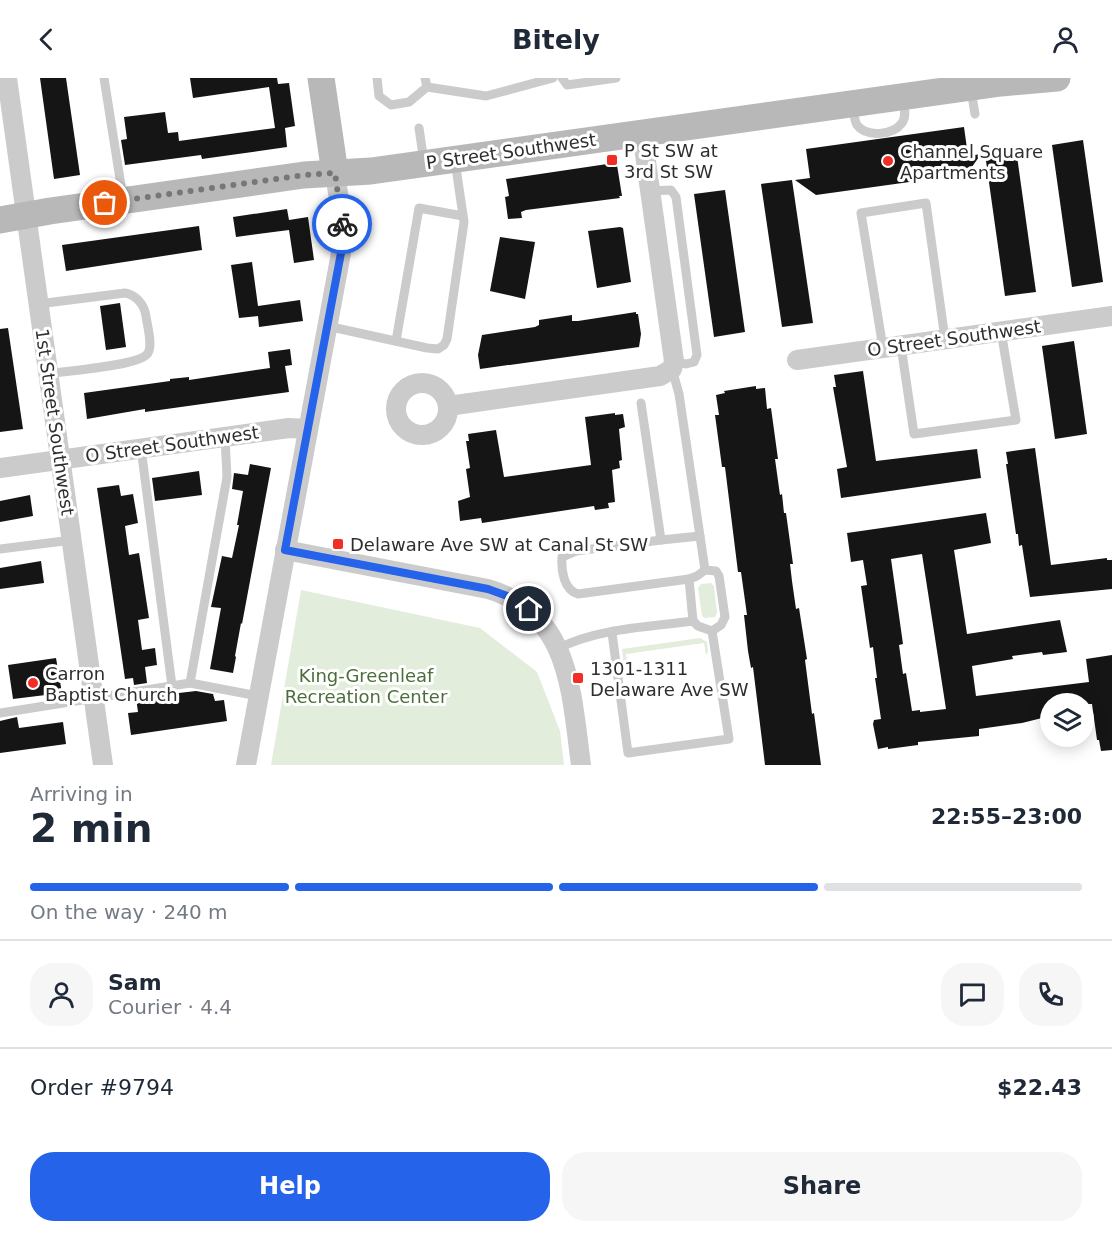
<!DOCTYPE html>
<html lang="en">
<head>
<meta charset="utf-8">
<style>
	body { margin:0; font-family:"DejaVu Sans",sans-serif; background:#f6f6f7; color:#1f2937; height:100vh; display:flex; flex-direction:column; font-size:22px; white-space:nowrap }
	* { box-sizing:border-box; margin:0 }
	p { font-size:20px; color:#747a83 }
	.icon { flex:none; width:33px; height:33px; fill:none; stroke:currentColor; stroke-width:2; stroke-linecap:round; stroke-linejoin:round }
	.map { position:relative; height:687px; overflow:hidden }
	.drawer { display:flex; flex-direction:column; background:#fff; flex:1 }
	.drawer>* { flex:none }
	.buttons { position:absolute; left:1040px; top:615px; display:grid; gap:12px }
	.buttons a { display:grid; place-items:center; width:54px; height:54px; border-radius:50%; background:#fff; box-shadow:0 3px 15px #0003; font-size:30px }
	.pin { position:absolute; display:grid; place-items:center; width:51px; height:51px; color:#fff; margin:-26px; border:3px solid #fff; border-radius:50%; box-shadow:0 2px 6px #0007 }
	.courier { position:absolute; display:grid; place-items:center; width:60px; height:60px; margin:-30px; border:4px solid #2563eb; border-radius:50%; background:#fff; color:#222; box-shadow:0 2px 8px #0007 }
	.summary em { font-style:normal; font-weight:700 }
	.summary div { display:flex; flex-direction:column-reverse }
	.summary { display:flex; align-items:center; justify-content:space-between; height:102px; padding:0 30px }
	h1 { font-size:39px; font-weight:700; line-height:45px }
	.bar { display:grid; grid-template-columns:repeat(4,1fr); gap:9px 6px; align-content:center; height:72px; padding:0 30px }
	.bar i { height:8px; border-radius:4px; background:#e0e1e3 }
	.bar .active { background:#2563eb }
	.bar p { grid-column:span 4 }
	.line { display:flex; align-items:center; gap:15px; padding:0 30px; border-top:2px solid #e0e1e3 }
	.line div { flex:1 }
	.round { display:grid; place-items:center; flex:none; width:63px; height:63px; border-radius:24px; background:#f6f6f7 }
	.cta { display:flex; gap:12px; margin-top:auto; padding:12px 30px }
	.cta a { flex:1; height:69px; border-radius:24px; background:#2563eb; color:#fff; font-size:24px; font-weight:700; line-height:69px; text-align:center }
	.cta a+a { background:#f6f6f7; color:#1f2937 }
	header { display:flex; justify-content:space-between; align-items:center; height:78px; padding:0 30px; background:#fff; font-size:27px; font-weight:700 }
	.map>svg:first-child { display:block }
	.green { fill:#e3eddb }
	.building { fill:#151515; fill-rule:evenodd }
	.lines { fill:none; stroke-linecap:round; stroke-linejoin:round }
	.lane { stroke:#cbcbcb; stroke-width:9 }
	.street { stroke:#cbcbcb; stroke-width:20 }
	.secondary { stroke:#b8b8b8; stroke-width:27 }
	.done { stroke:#777; stroke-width:6; stroke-dasharray:0 10.8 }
	.route { stroke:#2563eb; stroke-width:8 }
	.poi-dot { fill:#f12d25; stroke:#fff; stroke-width:2 }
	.labels { text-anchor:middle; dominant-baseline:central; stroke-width:6; stroke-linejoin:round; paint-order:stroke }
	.poi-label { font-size:18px; fill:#2e2e2e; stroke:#fff; text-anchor:start }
	.street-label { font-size:18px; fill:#2e2e2e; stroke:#fff }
	.park-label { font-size:18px; fill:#4b6d39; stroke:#fff }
</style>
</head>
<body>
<header><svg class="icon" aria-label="back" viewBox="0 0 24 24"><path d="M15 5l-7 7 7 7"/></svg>Bitely<svg class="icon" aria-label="person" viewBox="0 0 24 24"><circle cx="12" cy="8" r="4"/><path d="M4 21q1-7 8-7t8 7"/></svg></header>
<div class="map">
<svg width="1112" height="687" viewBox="0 0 1112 687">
	<rect width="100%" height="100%" fill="#fff"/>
	<g class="green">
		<polygon points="711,505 714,508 717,535 715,539 705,540 702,538 698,510 701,506"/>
		<polygon points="301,512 480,550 537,594 560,653 564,687 271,687"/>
		<polygon points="700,560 707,564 708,574 706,577 704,565 626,576 628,590 624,588 622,571"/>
	</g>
	<g class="building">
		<polygon points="40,0 66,0 80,97 54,101"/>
		<polygon points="190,0 277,0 278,6 289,5 295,48 285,50 287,69 202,81 201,77 125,87 121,62 127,61 124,39 165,34 168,55 178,54 179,63 275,50 269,9 193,20"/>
		<polygon points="964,49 968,78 981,76 967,96 816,117 795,102 810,100 806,71"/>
		<polygon points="1083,62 1103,204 1072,209 1052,67"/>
		<polygon points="1016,71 1036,214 1005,218 985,76"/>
		<polygon points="614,85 614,87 617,87 622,118 619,118 620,120 526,132 521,134 522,140 508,141 505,119 509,118 506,101"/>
		<polygon points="792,102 813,245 782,249 761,106"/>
		<polygon points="725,112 745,254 714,259 694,116"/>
		<polygon points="287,131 289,142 308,139 314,182 294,185 289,152 236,159 233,139"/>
		<polygon points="199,148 202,172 66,193 62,167"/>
		<polygon points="620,149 623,150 631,204 597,210 588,153"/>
		<polygon points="500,159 535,164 525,221 490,213"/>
		<polygon points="252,184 258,228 300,222 303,243 259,249 258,238 239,240 231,187"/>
		<polygon points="120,225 126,269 106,272 100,228"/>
		<polygon points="636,234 636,236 638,236 641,256 639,269 480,291 478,277 482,257 535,249 539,247 539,242 572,237 572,243 578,243"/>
		<polygon points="8,250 23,351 0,354 0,251"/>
		<polygon points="1074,263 1087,356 1055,361 1042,268"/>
		<polygon points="290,271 292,287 285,288 289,314 145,334 145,331 87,341 84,315 170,303 170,301 189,299 189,302 270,290 268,274"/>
		<polygon points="863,293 876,383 977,371 981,400 841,420 837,391 847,389 833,309 836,309 834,297"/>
		<polygon points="756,308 756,311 765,310 767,331 771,330 778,381 775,381 780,417 782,416 784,435 786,435 793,486 790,486 792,503 796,531 799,530 807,581 805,582 812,636 814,635 821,687 765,687 753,589 751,590 748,573 744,537 747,537 741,494 738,494 725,389 722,389 715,337 719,337 716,317 725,315 724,313"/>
		<polygon points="615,335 615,337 623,336 625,349 619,351 622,382 619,383 620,390 612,392 615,424 608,425 609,430 595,432 594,428 482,445 481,440 460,443 458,423 470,419 466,391 470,390 466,363 469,363 468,356 496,352 504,399 591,387 585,339"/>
		<polygon points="1035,370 1051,487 1107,480 1107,482 1112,482 1112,511 1030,519 1022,467 1019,468 1018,456 1016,456 1006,386 1008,386 1006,374"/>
		<polygon points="250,386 271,390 242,546 241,545 235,578 236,579 233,595 210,591 221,530 211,529 222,478 232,480 239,447 237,447 243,413 232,411 234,395 248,397"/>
		<polygon points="199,393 202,417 155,423 152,400"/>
		<polygon points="119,407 121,418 133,416 138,445 125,448 129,477 139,475 149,540 138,542 142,572 155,570 157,587 145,589 147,605 134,607 133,600 125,601 97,410"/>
		<polygon points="30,417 33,438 0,444 0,423"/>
		<path d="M 986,435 L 991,465 L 954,472 L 967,556 L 1060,542 L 1067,574 L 1043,577 L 1042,574 L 1012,578 L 1013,581 L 972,588 L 976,618 L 1089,604 L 1086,581 L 1112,577 L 1112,672 L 1101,673 L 1099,662 L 1097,662 L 1092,626 L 1050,626 L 1050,638 L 1022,645 L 979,651 L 979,658 L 918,664 L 918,667 L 888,671 L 888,669 L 878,671 L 873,646 L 874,642 L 881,641 L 875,600 L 877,600 L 873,569 L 870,570 L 861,508 L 867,507 L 863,482 L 851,484 L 847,455 ZM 922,476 L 946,631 L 920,634 L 920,632 L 912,633 L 906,595 L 903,596 L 899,567 L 903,566 L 891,481 Z"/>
		<polygon points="41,483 44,505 0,511 0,490"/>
		<polygon points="56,580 62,615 13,621 8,587"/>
		<polygon points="196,613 213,616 215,623 224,622 227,643 131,657 128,635 138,634 136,620"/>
		<polygon points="17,639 19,650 63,644 66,666 0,675 0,643"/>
	</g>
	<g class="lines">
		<g class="lane">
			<polyline points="104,0 123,120"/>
			<polyline points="377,0 379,18 391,27 409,24 427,9"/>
			<polyline points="425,0 427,9 486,18 553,0"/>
			<polyline points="562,0 567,7 616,0"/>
			<polyline points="971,12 975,36"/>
			<path d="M 853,28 C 854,34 854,42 857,47 C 867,60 893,57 902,45 C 907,38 904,29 903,21"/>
			<polyline points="419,50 424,84"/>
			<polyline points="650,113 671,112 676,119 697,277 694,284 686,286 674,283"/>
			<path d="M 38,226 L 125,215 C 136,217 144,226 146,238 C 147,247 153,267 148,275 C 141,288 64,293 47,296"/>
			<polyline points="327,248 427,270 438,271 444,267 447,261 464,144 455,83"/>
			<polyline points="396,263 419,130 463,138"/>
			<polyline points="901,268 914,356 1016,342 1001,253"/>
			<polyline points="883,270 861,135 926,125 945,261"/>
			<path d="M 641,325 L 661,462 L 576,473 L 562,479 C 561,493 564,512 578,516 L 689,501"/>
			<polyline points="141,370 172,608"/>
			<polyline points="661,462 700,458"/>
			<polyline points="0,471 72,462"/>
			<polyline points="693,543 689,501 697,498 705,492"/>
			<polyline points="612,555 628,675 729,661 712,553 721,547 725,539 719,498 716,493 705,492 679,316 672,291"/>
			<path d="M 559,570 C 599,550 649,549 693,543 L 698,548 L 712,553"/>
			<polyline points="190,605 227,399 225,359"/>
			<polyline points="0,635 190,605 258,618"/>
		</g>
		<g class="street">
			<polyline points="7,0 103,687"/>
			<polyline points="797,282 1112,238"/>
			<circle cx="422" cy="331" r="26"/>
			<polyline points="448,328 660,298 672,291 674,283 642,55"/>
			<polyline points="0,390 289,350 308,351"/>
			<path d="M 285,472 L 488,511 C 571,536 571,614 581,687"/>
			<polyline points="246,687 341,175 342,142 335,95"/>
		</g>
		<g class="secondary">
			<polyline points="321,0 335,95"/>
			<polyline points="0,142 50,133 304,97 371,93 1001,5 1057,0"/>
		</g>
	</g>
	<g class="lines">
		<polyline class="done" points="105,125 304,97 335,95 342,146"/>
		<polyline class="route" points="342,146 341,175 285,472 488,511 510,519 529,531"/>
	</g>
	<g class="poi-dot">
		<rect x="606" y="76" width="12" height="12" rx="3"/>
		<circle cx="888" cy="83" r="6"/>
		<rect x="332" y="460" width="12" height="12" rx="3"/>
		<rect x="572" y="594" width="12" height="12" rx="3"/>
		<circle cx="33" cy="605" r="6"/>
	</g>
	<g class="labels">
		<g class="poi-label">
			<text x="624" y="72">P St SW at<tspan x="624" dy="21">3rd St SW</tspan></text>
			<text x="900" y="73">Channel Square<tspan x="900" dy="21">Apartments</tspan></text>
			<text x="350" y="466">Delaware Ave SW at Canal St SW</text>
			<text x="590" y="590">1301-1311<tspan x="590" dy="21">Delaware Ave SW</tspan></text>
			<text x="45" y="595">Carron<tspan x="45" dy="21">Baptist Church</tspan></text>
		</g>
		<g class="street-label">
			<text transform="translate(511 73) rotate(-8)">P Street Southwest</text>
			<text transform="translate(954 260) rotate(-8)">O Street Southwest</text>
			<text transform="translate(55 344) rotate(82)">1st Street Southwest</text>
			<text transform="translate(172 366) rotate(-8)">O Street Southwest</text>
		</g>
		<g class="park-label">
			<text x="366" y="597">King-Greenleaf<tspan x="366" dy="21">Recreation Center</tspan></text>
		</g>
	</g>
</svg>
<div class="buttons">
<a><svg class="icon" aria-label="layers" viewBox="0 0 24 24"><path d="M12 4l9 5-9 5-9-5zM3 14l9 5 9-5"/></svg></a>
</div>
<div class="pin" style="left:105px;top:125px;background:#ea580c"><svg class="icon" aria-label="bag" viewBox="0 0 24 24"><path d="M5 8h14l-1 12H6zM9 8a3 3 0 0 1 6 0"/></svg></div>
<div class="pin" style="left:529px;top:531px;background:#1f2937"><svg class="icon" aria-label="home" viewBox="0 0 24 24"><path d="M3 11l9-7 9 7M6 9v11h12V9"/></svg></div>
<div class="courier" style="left:342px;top:146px"><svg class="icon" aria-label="bike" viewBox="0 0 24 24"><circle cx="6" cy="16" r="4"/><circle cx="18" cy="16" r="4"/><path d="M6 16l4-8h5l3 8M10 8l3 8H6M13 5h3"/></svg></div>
</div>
<section class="drawer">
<div class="summary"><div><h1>2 min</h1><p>Arriving in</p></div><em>22:55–23:00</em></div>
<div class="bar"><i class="active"></i><i class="active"></i><i class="active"></i><i></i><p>On the way · 240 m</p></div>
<div class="line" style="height:108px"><a class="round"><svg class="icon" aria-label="person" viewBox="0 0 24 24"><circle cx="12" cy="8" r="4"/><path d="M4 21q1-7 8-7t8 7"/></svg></a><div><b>Sam</b><p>Courier · 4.4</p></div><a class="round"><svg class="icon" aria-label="chat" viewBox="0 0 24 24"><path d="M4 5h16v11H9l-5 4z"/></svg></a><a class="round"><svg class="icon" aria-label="phone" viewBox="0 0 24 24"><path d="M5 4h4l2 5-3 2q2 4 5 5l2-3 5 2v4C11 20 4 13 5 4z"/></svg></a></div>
<div class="line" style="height:78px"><div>Order #9794</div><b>$22.43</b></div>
<div class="cta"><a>Help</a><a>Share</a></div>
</section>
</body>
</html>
